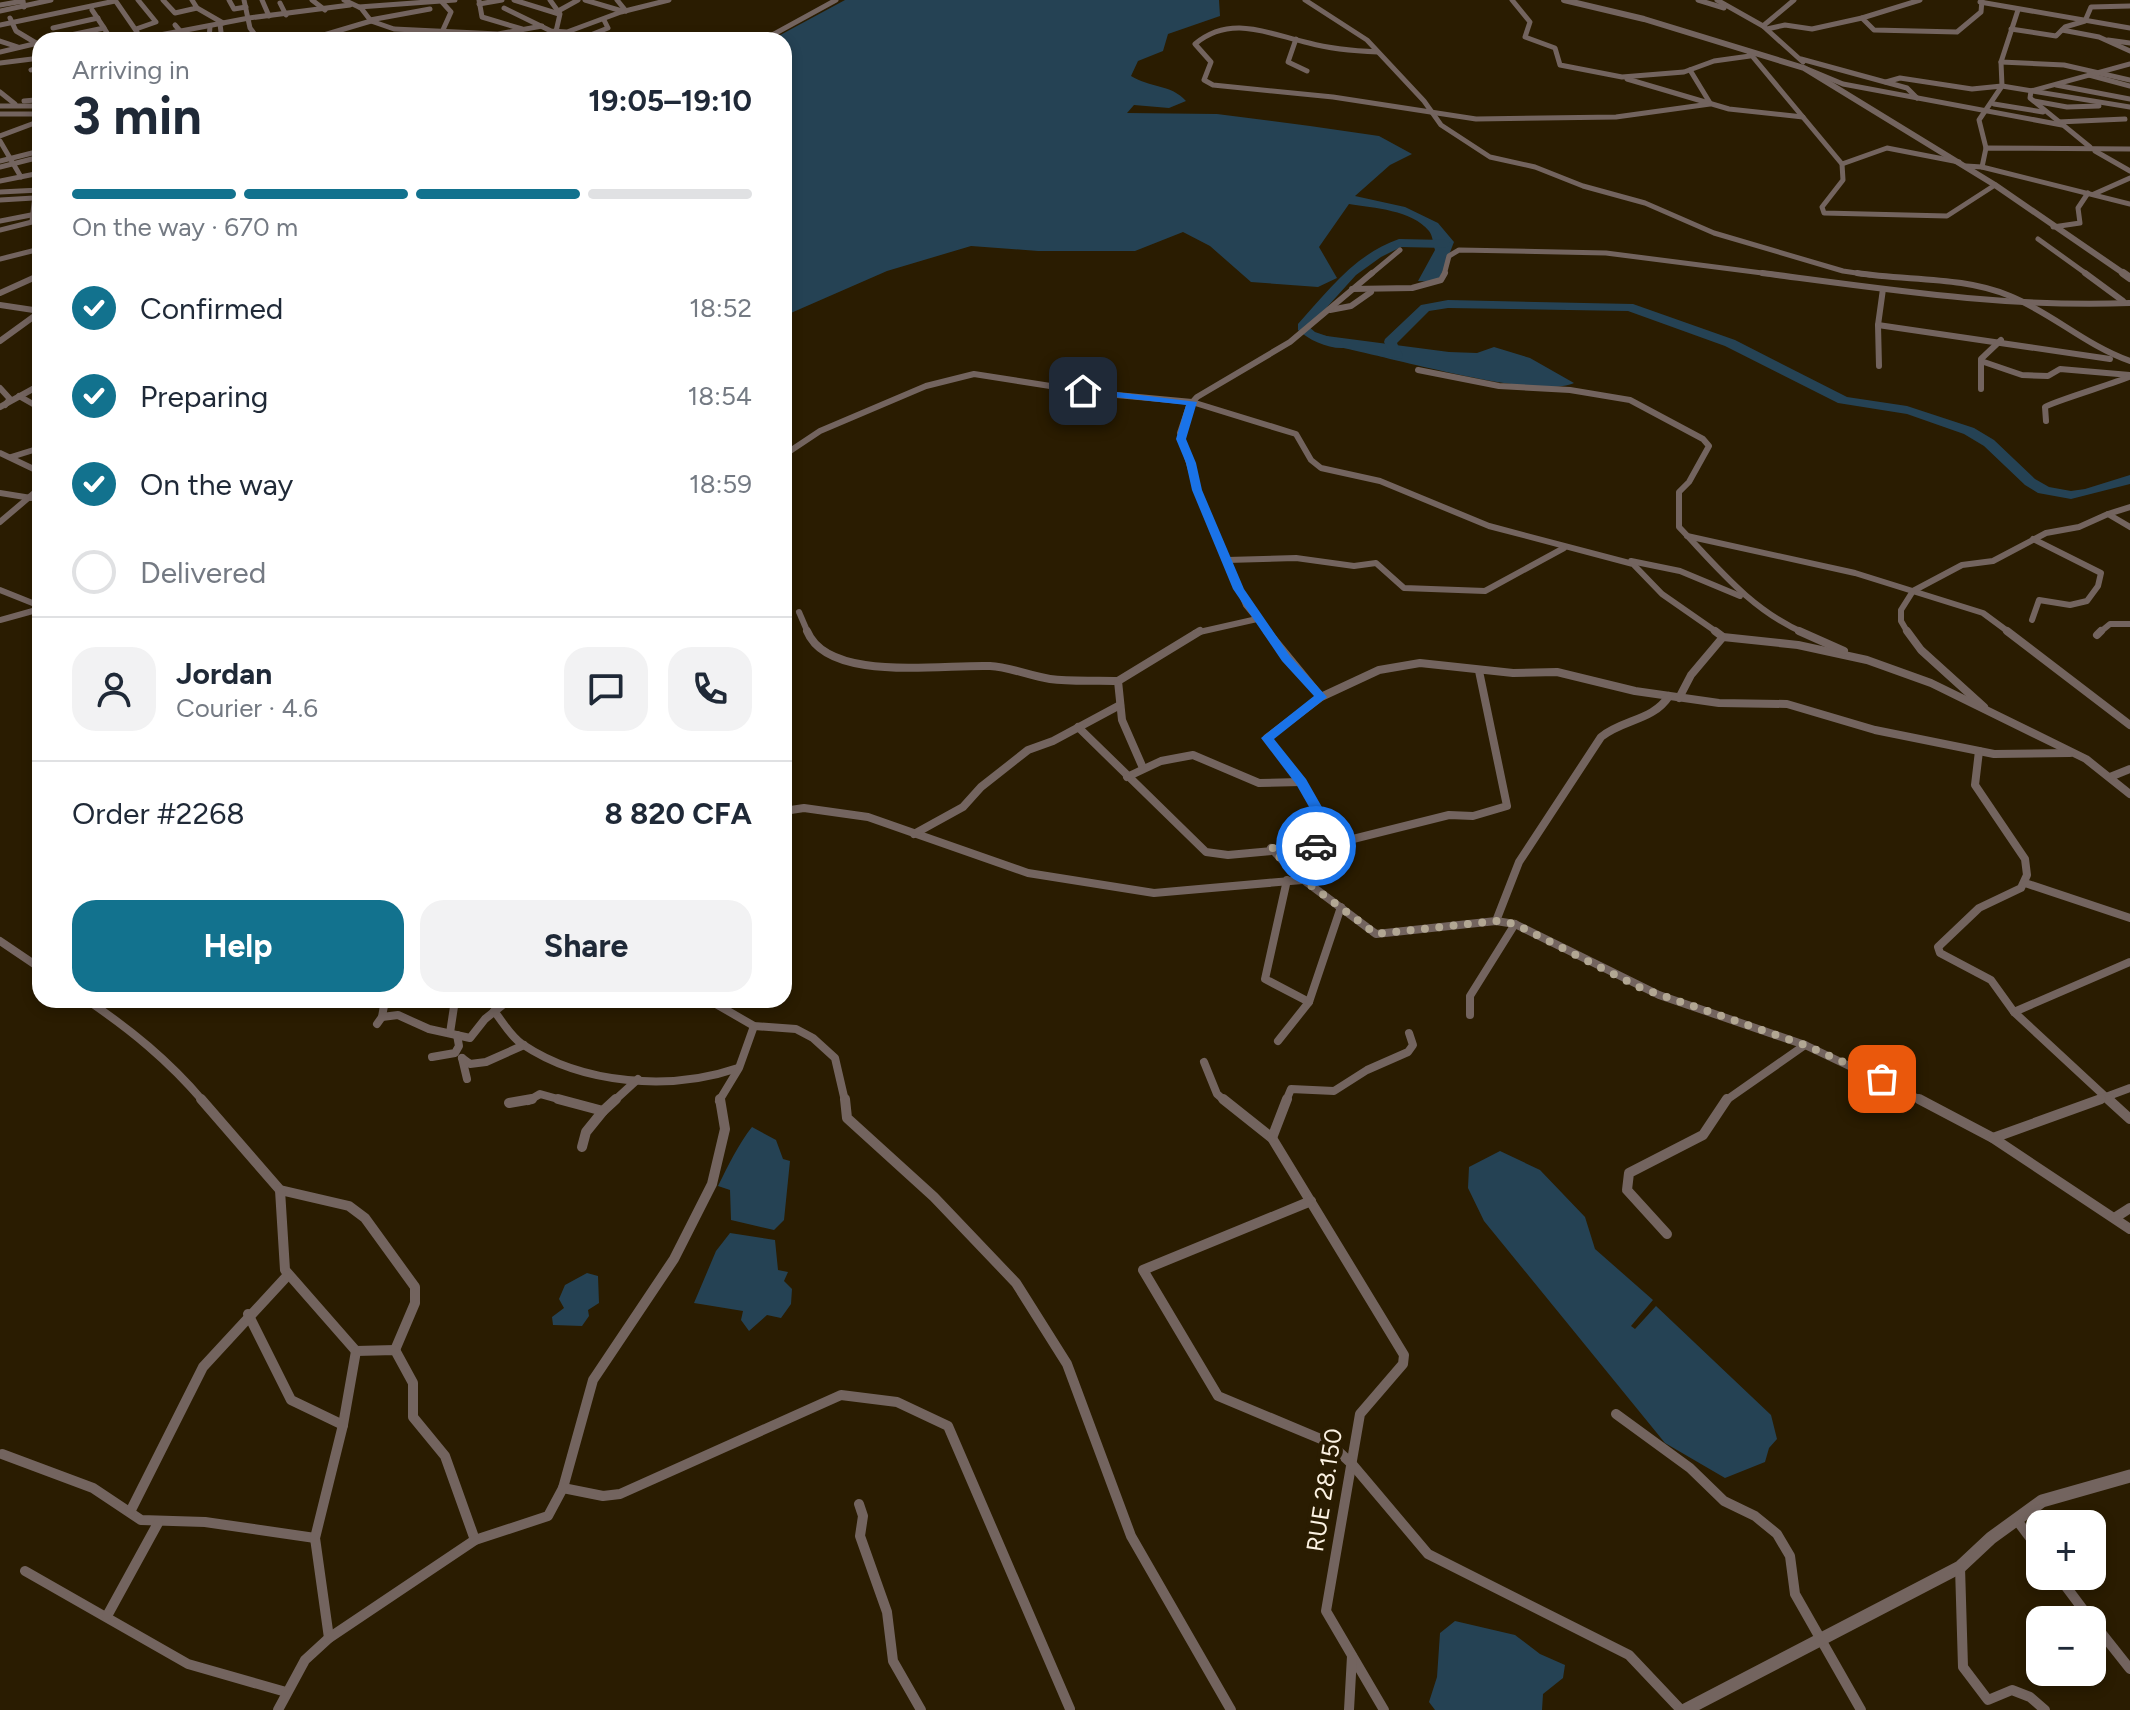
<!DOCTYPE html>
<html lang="en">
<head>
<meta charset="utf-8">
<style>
	body { margin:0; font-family:Figtree,sans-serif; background:#f2f2f3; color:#1f2937; height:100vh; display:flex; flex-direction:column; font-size:30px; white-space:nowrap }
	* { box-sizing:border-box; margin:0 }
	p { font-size:26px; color:#747a83 }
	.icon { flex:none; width:44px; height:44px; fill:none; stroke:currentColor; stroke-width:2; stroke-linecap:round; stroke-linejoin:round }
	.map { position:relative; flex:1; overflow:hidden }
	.details { position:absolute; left:32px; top:32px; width:760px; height:976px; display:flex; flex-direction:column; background:#fff; border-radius:24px; box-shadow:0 4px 12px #0003 }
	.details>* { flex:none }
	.controls { position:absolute; left:2026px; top:1510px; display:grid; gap:16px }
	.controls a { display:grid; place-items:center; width:80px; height:80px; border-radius:16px; background:#fff; box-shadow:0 4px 12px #0003; font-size:40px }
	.pin { position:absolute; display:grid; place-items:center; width:68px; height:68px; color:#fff; margin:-34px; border-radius:16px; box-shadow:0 4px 12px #0006 }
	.courier { position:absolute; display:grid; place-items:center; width:80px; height:80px; margin:-40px; border:6px solid #1a73e8; border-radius:50%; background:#fff; color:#222; box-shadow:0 2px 10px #0007 }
	.summary em { font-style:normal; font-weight:700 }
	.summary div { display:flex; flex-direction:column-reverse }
	.summary { display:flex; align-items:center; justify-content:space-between; height:136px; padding:0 40px }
	h1 { font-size:52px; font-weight:700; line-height:60px }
	.bar { display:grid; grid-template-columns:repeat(4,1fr); gap:12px 8px; align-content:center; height:96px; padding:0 40px }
	.bar i { height:10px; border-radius:6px; background:#e0e1e3 }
	.bar .active { background:#12728e }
	.bar p { grid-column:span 4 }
	.line { display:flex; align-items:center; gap:20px; padding:0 40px; border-top:2px solid #e0e1e3 }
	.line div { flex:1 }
	.round { display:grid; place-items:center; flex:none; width:84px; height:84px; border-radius:24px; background:#f2f2f3 }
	ol { padding:0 40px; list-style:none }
	li { display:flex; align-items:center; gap:24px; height:88px }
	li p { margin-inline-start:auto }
	li .icon { padding:8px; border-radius:50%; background:#12728e; color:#fff; stroke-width:4 }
	li:last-child { color:#747a83 }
	li i { width:44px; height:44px; border:4px solid #e0e1e3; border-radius:50% }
	.action { display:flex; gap:16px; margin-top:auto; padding:16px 40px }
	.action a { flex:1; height:92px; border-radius:24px; background:#12728e; color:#fff; font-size:32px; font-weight:700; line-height:92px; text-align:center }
	.action a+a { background:#f2f2f3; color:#1f2937 }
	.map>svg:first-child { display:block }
	.water { fill:#254254 }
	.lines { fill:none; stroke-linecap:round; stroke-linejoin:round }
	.river { fill:#254254; fill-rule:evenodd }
	.minor-far3 { stroke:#73645f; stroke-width:5 }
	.minor-far2 { stroke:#73645f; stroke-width:6 }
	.minor-far1 { stroke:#73645f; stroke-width:8 }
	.minor { stroke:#73645f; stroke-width:10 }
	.tertiary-far2 { stroke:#73645f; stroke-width:6 }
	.tertiary-far1 { stroke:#73645f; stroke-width:8 }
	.tertiary { stroke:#73645f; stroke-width:13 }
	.route { fill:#1a73e8 }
	.done { stroke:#b2a793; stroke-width:8; stroke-dasharray:0 14.4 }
	.labels { text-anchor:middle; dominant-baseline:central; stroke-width:8; stroke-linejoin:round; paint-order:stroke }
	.near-street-label { font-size:24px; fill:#fcf2e2; stroke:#2a1c01 }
</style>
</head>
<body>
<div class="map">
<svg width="2130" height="1710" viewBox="0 0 2130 1710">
	<rect width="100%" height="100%" fill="#2a1c01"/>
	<g class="water">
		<path d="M 845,0 L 1219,0 L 1220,16 L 1168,34 L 1163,51 L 1138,61 L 1131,76 C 1150,88 1171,84 1186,101 L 1169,108 L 1134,105 L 1127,113 L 1217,114 L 1310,126 L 1379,136 L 1412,154 L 1390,165 L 1355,196 L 1405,207 L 1438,223 L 1454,242 C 1449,254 1444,272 1437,282 L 1418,281 L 1435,250 C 1433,244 1433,236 1429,231 C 1412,210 1374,208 1349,204 L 1319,247 L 1337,278 L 1318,287 L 1251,282 L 1210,246 L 1183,232 L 1135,251 L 1038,251 L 971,246 L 887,271 L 784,316 L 784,40 L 771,40 Z"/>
		<path d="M 1319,335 L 1449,352 L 1477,353 L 1494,347 L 1530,358 L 1574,383 C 1535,401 1377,353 1328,345 L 1317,341 Z"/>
		<path d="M 752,1127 L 776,1140 L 783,1159 L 790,1161 L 784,1220 L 774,1230 L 731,1220 L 730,1190 L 718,1186 C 728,1166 739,1143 752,1127 Z"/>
		<polygon points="1500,1151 1540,1170 1585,1217 1595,1249 1653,1300 1631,1326 1635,1329 1656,1306 1771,1415 1777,1439 1769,1448 1765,1462 1725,1478 1665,1443 1484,1221 1468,1188 1469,1167"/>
		<polygon points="730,1233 775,1240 778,1270 788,1272 784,1281 792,1289 791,1304 781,1318 767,1315 749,1331 741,1320 743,1311 694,1303 716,1251"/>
		<polygon points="587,1273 598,1276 599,1303 588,1310 589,1316 582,1326 553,1325 552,1317 564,1308 559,1299 565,1285"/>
		<polygon points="1455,1621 1515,1635 1540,1654 1565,1665 1563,1678 1543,1694 1542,1710 1435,1710 1429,1702 1437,1677 1440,1633"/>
	</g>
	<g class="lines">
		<g class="river">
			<path d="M 1399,239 L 1446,240 L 1452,244 L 1446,248 L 1401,247 L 1381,257 L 1356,275 L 1309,327 L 1315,332 L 1344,342 L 1344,348 C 1328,349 1309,340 1298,330 L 1298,324 C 1327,292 1355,254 1399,239 Z"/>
			<polygon points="1448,300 1633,304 1735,340 1847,397 1907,406 1974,428 1994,440 2035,479 2049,487 2071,491 2085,489 2130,475 2130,484 2071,499 2038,493 2025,485 1984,446 1964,434 1907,414 1838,403 1725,346 1628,311 1448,308 1429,311 1397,343 1403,356 1402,359 1379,356 1379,350 1388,350 1384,342 1385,339 1421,305"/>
		</g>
		<g class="minor-far3">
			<polyline points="115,0 137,32"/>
			<polyline points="163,0 175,13 197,8 192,0"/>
			<polyline points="229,0 234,9 246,7"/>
			<polyline points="244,0 250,28 259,40"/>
			<polyline points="262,0 269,16"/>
			<polyline points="312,0 325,10"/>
			<polyline points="344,0 361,8 371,21 394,29 498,34 542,26"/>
			<polyline points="479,0 482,17 522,29"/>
			<polyline points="514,0 559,14"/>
			<polyline points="550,0 560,14 554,40"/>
			<polyline points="585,0 622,11"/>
			<polyline points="617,0 626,11"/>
			<polyline points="1305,0 1367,40 1424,101 1441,125 1490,157 1535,167 1583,186 1645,203 1714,233 1843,271 1870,275"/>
			<polyline points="1512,0 1530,22 1525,37 1555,48 1560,65 1622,77 1684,72 1714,61 1750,56"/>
			<polyline points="1698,0 1724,8"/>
			<polyline points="1717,0 1763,26 1803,62"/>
			<polyline points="1920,0 1862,18 1874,30 1957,32 1981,12 1982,0"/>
			<polyline points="442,2 451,12 442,32"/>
			<polyline points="1980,2 2130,28"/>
			<polyline points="280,3 286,15"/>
			<polyline points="479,4 502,0"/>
			<polyline points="0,5 23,1 24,7"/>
			<polyline points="359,7 455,0"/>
			<polyline points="197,8 223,23"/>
			<polyline points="504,8 551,31 567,32 621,12 669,0"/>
			<polyline points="560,10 578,0"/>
			<polyline points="2018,10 2001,62 2064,65 2130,80"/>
			<polyline points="0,11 51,0"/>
			<polyline points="10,18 16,31 36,43"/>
			<polyline points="370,20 430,9"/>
			<polyline points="220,24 222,40"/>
			<polyline points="0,25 115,1"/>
			<polyline points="175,25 181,32 181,40"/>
			<polyline points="1763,26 1794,0"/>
			<polyline points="53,28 98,18"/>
			<polyline points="136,29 156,22 138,0"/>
			<polyline points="1767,29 1785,25 1812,29 1862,18"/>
			<polyline points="2011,29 2056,36 2065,27 2085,21 2091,7 2130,6"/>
			<polyline points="2062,30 2099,37 2130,51"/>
			<polyline points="139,39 249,18 350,5"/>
			<polyline points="1296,39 1288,62 1307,71"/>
			<polyline points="47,40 104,28 92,10"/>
			<polyline points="92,40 109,36 104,28"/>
			<polyline points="209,40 210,26"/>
			<polyline points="307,40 371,21"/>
			<polyline points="578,40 608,28 604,20"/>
			<polyline points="763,40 836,0"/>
			<polyline points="2108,40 2130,43"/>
			<polyline points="0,41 18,47"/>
			<polyline points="1748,51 1842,164 1843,180 1822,207 1824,213 1947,216 1995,185"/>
			<polyline points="0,52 38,43"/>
			<path d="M 1378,52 C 1355,51 1331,49 1309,43 C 1269,34 1231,14 1195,44 L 1211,62 L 1204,80 L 1213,85 L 1333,97 L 1476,119 L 1616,117 L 1710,104"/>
			<polyline points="1801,59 1907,88 1917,98"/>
			<polyline points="0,63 40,58"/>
			<polyline points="1807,69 1843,84 2062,125"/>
			<polyline points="31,70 40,67"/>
			<polyline points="1690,70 1710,103"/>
			<polyline points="2089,75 2130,86"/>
			<polyline points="1627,79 1729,109 1803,117"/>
			<polyline points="1886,82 1900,78 1972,89 2002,86 2130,107"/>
			<polyline points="2056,85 2130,99"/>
			<polyline points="0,92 15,104"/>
			<polyline points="24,101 35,100 40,89"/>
			<polyline points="2034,101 2067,107 2099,106"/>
			<polyline points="1994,104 2043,112"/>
			<polyline points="0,106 40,106"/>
			<polyline points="0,114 40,114"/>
			<polyline points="2058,122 2125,119"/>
			<polyline points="0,136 40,121"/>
			<polyline points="0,141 21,177"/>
			<polyline points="2090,147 2030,98 2031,91 2130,64"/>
			<polyline points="1986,148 1979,120 2002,86 2001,62"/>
			<polyline points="2095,151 2130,171"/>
			<polyline points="0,161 40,151"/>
			<polyline points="1842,164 1887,148 1959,162"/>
			<polyline points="1966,166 1982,167 1986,148 2130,149"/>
			<polyline points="0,167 40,157"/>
			<polyline points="1982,167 2130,204"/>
			<polyline points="0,181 40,173"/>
			<polyline points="0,192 40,190"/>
			<polyline points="2094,194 2130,178"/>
			<polyline points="0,200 34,198"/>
			<polyline points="0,221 31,215"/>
			<polyline points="32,221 35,195"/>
			<polyline points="2053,227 2080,223 2078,208 2088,193"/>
			<polyline points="0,230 40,220"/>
			<polyline points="2038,239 2088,275"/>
			<polyline points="0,259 40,249"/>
			<polyline points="1370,275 1400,250"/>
			<polyline points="1444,275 1449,256 1459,250 1606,253 1778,275"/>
		</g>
		<g class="minor-far2">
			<path d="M 1762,273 C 1885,289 2006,308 2130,303"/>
			<path d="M 1857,273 C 1907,281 1963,276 2010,296 C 2052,313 2085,345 2130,361"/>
			<polyline points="2085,273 2123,301"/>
			<polyline points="1352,289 1412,288 1441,280 1445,273"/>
			<polyline points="0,293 40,275"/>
			<polyline points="0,305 40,311"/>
			<polyline points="1330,310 1351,306 1371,292"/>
			<polyline points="1878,325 2110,359"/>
			<polyline points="0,341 40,312"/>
			<polyline points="1981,361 2022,375 2048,376 2060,369 2130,375"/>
			<polyline points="1879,366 1878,325 1883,289"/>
			<path d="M 1418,370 L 1499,386 L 1570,390 L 1630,400 L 1703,439 L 1709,446 L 1689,482 L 1679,492 L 1679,527 C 1718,568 1751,610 1804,633"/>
			<polyline points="0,388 10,399 5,405"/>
			<polyline points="1981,389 1981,359 2001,340"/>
			<polyline points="19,396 40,408"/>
			<polyline points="0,407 40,385"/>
			<path d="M 2046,421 L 2045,407 C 2049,403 2115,383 2129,377"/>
			<polyline points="0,453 40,472"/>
			<polyline points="784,455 820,431 926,386 974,374 1095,393 1192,402 1296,434 1311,460 1321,468 1380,481 1489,526 1633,564 1662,594 1718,633"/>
			<polyline points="11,457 40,448"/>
			<polyline points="0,493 31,498"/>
			<polyline points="2130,507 2108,514 2130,527"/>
			<polyline points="0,522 40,488"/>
			<polyline points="1687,536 1855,573 1983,613 2010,633"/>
			<polyline points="1227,560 1296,558 1354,566 1376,563 1404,588 1485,591 1564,548"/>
			<polyline points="1631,561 1680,571 1740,596"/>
			<polyline points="0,590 40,606"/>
			<polyline points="799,612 808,633"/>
			<polyline points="0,620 40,609"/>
			<polyline points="2032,620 2039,600 2070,605 2087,601 2098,586 2101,573 2033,539"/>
			<polyline points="1195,633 1257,619"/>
			<polyline points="1269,633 1246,605 1197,490 1180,433 1189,406 1197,397 1290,342 1372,273"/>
			<polyline points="1908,633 1901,621 1901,610 1913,591 1962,565 1993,561 2046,533 2079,527 2108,514"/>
			<polyline points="2099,633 2110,624 2130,624"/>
		</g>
		<g class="minor-far1">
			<path d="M 807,631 C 828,683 942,664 990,666 C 1010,667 1030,676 1050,679 C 1072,682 1096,680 1118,681"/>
			<polyline points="1267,631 1321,697"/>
			<polyline points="1715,631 1723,637 1798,645 1867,660 1931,683 2086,759 2130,794"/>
			<polyline points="1799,631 1844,651"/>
			<polyline points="1907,631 1921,650 1984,707"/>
			<polyline points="2007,631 2130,725"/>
			<polyline points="2097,635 2101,631"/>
			<polyline points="1679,698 1691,675 1723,637"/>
			<polyline points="1078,727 1206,852 1228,855 1325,846 1449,815 1473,816 1507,806 1479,671"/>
			<polyline points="1979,751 1975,785 2025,859 2027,875 2021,888 1979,908 1938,947 1940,953 1991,980 2014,1012 2110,1101"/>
			<polyline points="1143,768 1122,720 1118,681 1200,631"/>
			<polyline points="1127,777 1161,761 1193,755 1259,783 1301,782"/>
			<polyline points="2110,777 2130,769"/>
			<polyline points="784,811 804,808 868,817 1028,873 1154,893 1302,880"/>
			<polyline points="914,834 963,807 981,787 1028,750 1053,741 1120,705"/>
			<polyline points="1337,844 1301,782 1267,738 1321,697 1379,670 1420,663 1513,673 1557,672 1635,691 1719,703 1787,704 1875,730 1994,754 2070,753"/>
			<polyline points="1271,848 1293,872 1376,934 1496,921 1515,924 1659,995 1805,1045 1923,1101"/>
			<polyline points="1287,880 1265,979 1309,1002"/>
			<polyline points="2025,883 2130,918"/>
			<path d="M 1496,921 L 1519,862 L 1601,737 C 1623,719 1653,721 1669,696"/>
			<polyline points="0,941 40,968"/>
			<path d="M 87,1000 C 131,1030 168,1060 203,1101"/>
			<polyline points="709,1000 754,1026 796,1029 813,1038 835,1058 845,1101"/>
			<path d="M 494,1011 C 503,1022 510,1036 522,1044 C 583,1085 671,1091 738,1068"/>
			<polyline points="2014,1012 2130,962"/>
			<polyline points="1470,1015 1470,996 1515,924"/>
			<polyline points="382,1017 385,1000"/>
			<polyline points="377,1024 382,1017 398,1015 429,1029 470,1038 485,1019 509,1000"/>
			<polyline points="450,1033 455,1000"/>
			<polyline points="1278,1041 1309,1002 1341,907"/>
			<polyline points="432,1057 455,1053 459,1046 457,1035"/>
			<polyline points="462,1058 470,1064 486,1062 524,1045"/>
			<polyline points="462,1058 467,1079"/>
			<polyline points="1204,1062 1217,1094 1225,1101"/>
			<polyline points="528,1101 540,1094 565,1101"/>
			<polyline points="614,1101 638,1079"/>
			<polyline points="719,1101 739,1068 754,1026"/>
			<polyline points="1286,1101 1291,1089 1334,1091 1367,1070 1408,1052 1413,1045 1409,1033"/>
			<polyline points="1725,1101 1805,1045"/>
			<polyline points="2095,1101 2130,1088"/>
		</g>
		<g class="minor">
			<polyline points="201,1099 280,1190 349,1206 365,1218 415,1287 415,1303 395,1350"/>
			<polyline points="558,1099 603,1111 616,1099"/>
			<polyline points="845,1099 847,1118 934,1197 1016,1283 1067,1364 1131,1536 1231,1710"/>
			<polyline points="1223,1099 1272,1138 1404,1355 1403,1364 1360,1414 1326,1611 1384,1710"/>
			<polyline points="1919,1099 1993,1138 2130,1229"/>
			<polyline points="2108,1099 2130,1119"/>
			<polyline points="509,1103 532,1099"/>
			<polyline points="1272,1138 1287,1099"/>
			<polyline points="1993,1138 2101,1099"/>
			<polyline points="582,1147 586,1132 603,1111"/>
			<polyline points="280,1190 285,1270 356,1351 395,1350 413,1383 413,1417 445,1456 475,1540"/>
			<polyline points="1311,1201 1143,1270 1218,1396 1328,1442 1352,1464 1428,1554 1629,1655 1681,1710"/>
			<polyline points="2116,1217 2130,1208"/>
			<polyline points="1667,1234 1627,1190 1629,1173 1703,1135 1727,1099"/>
			<polyline points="248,1314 291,1400 343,1425"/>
			<polyline points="1616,1414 1690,1468 1724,1501 1755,1516 1777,1534 1790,1556 1795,1594 1861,1710"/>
			<polyline points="2,1454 93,1488 141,1520 205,1522 315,1538"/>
			<polyline points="563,1488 603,1496 620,1494 841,1395 897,1402 948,1426 1070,1709"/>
			<polyline points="859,1504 863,1516 860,1536 887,1612 893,1661 921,1710"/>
			<polyline points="130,1512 203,1367 288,1275"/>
			<polyline points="2016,1519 2040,1551"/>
			<polyline points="1960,1567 1963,1667 1988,1700 2012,1690 2030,1697 2045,1710"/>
			<polyline points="25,1571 188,1664 286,1692"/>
			<polyline points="2058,1576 2091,1620"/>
			<polyline points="107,1616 158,1523"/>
			<polyline points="2092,1621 2130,1669"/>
			<polyline points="329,1638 315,1538 343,1425 356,1351"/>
			<polyline points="278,1710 305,1660 329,1638 475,1540 548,1516 563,1488 593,1380 674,1259 712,1184 725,1129 720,1099"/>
			<polyline points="1349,1710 1352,1656"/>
		</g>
		<polyline class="tertiary-far2" points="1564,0 1644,19 1804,68 1995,185 2126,275"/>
		<polyline class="tertiary-far1" points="2123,273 2130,278"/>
		<polyline class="tertiary" points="1685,1710 1960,1567 1991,1538 2042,1501 2130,1476"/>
	</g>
	<polygon class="route" points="1083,388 1197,402 1186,439 1196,463 1202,490 1244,589 1290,656 1327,697 1274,739 1306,779 1343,844 1341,847 1312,850 1312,843 1328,840 1296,784 1261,738 1314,696 1282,661 1233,589 1192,490 1186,463 1176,439 1186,405 1079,393"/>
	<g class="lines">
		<polyline class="done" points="1316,846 1271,848 1293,872 1376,934 1496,921 1515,924 1641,988 1805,1045 1882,1079"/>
	</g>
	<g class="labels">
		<g class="near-street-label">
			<text transform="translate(1324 1490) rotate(-81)">RUE 28.150</text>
		</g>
	</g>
</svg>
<div class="controls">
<a>+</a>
<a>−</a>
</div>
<div class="pin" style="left:1882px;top:1079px;background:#ea580c"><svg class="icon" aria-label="bag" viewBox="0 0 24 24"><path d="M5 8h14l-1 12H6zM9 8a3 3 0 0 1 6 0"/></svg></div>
<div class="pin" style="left:1083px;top:391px;background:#1f2937"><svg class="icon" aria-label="home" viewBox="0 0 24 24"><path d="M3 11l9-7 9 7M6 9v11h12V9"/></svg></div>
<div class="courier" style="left:1316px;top:846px"><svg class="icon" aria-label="car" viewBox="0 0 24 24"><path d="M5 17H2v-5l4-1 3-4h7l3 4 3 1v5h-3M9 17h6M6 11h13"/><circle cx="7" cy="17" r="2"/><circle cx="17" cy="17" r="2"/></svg></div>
<section class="details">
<div class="summary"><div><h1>3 min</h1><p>Arriving in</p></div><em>19:05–19:10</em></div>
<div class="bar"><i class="active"></i><i class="active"></i><i class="active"></i><i></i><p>On the way · 670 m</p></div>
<ol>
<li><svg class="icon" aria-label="check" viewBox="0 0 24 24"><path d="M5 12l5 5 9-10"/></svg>Confirmed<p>18:52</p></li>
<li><svg class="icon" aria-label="check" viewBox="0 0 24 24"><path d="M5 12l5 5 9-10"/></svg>Preparing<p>18:54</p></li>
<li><svg class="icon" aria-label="check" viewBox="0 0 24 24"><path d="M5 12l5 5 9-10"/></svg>On the way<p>18:59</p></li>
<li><i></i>Delivered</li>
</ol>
<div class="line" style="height:144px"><a class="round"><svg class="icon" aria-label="person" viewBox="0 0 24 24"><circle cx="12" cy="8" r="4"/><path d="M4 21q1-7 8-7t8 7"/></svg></a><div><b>Jordan</b><p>Courier · 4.6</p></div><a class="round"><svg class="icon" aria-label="chat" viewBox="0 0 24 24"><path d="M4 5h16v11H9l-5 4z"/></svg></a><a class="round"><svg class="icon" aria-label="phone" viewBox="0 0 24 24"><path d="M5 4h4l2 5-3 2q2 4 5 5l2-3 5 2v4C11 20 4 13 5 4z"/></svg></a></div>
<div class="line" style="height:104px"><div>Order #2268</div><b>8 820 CFA</b></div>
<div class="action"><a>Help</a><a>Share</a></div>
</section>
</div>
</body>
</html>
